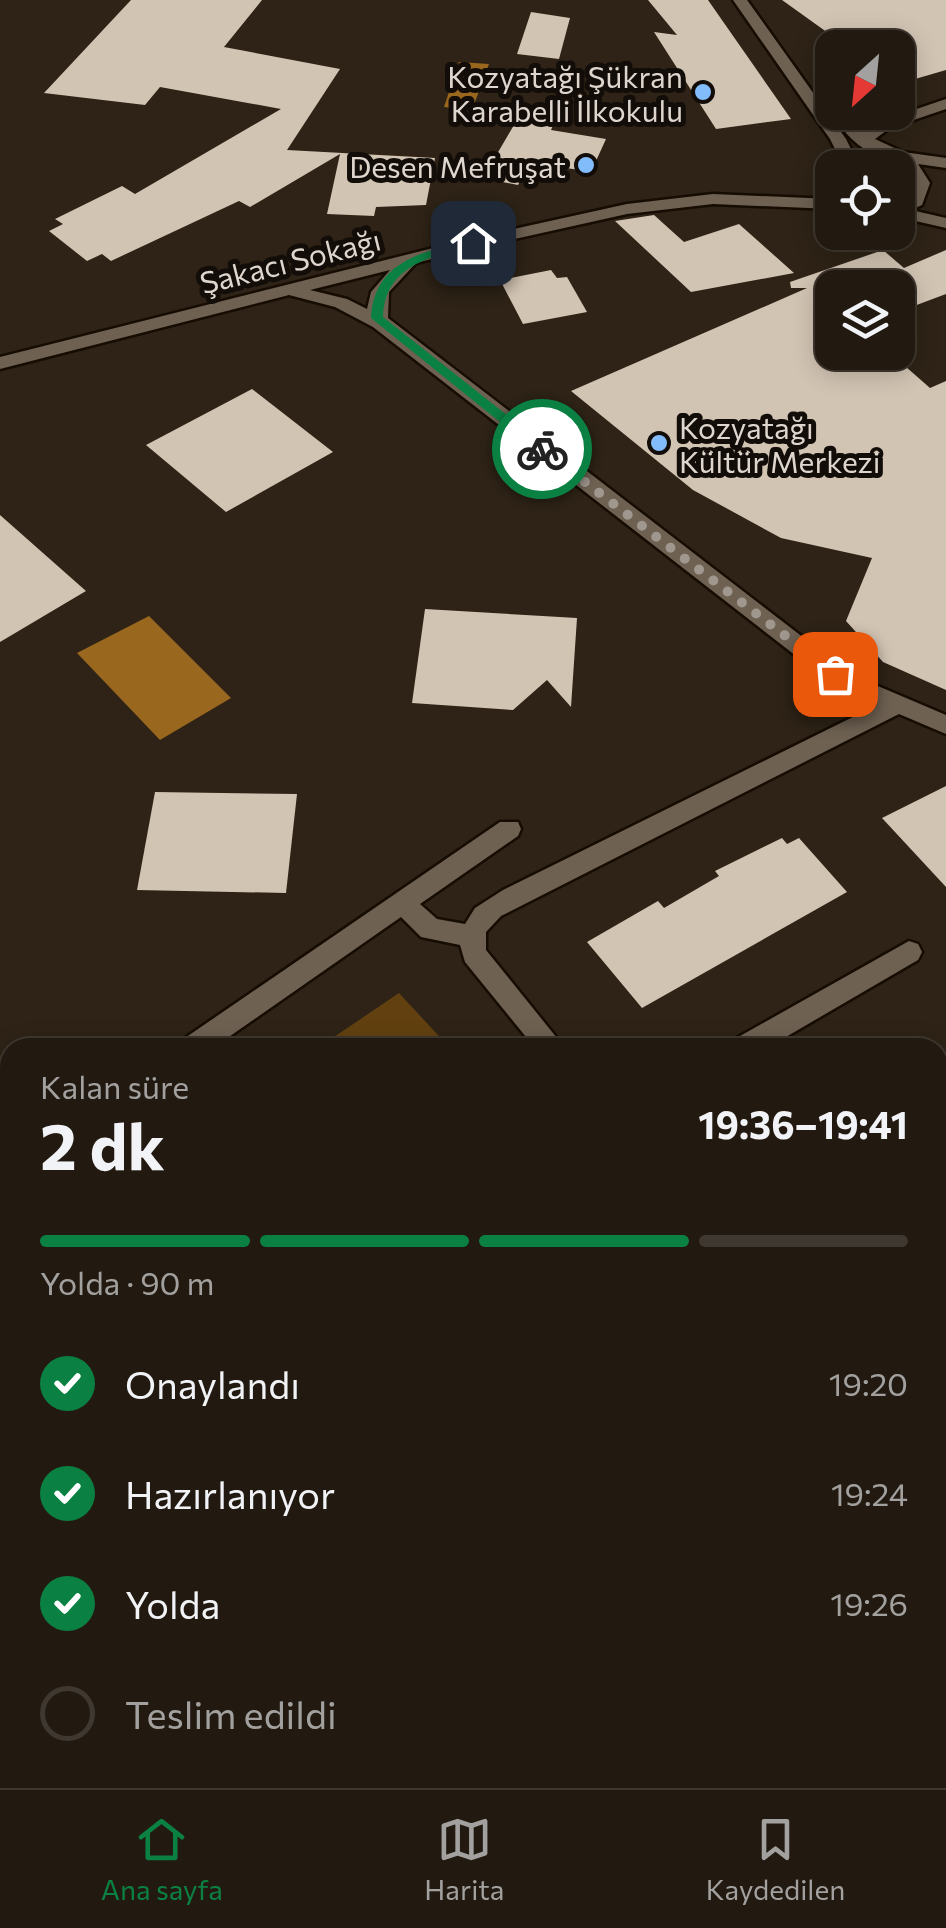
<!DOCTYPE html>
<html lang="tr">
<head>
<meta charset="utf-8">
<style>
	body { margin:0; font-family:Commissioner,sans-serif; background:#2a2319; color:#f1f3f6; height:100vh; display:flex; flex-direction:column; font-size:38px; white-space:nowrap }
	* { box-sizing:border-box; margin:0 }
	p { font-size:32px; color:#a2a19f }
	.icon { flex:none; width:55px; height:55px; fill:none; stroke:currentColor; stroke-width:2; stroke-linecap:round; stroke-linejoin:round }
	.map { position:relative; flex:1; overflow:hidden }
	.panel { position:absolute; left:0px; top:1038px; width:948px; height:752px; display:flex; flex-direction:column; background:#221a10; border-radius:30px 30px 0 0; box-shadow:0 5px 25px #0003,0 0 0 2px #3f3830 }
	.panel>* { flex:none }
	.needle { width:65px; rotate:207deg }
	.tools { position:absolute; left:815px; top:30px; display:grid; gap:20px }
	.tools a { display:grid; place-items:center; width:100px; height:100px; border-radius:20px; background:#221a10; box-shadow:0 5px 25px #0003,0 0 0 2px #3f3830; font-size:50px }
	.pin { position:absolute; display:grid; place-items:center; width:85px; height:85px; color:#fff; margin:-42px; border-radius:20px; box-shadow:0 5px 15px #0006 }
	.courier { position:absolute; display:grid; place-items:center; width:100px; height:100px; margin:-50px; border:8px solid #0b8043; border-radius:50%; background:#fff; color:#222; box-shadow:0 2px 12px #0007 }
	.summary em { font-style:normal; font-weight:700 }
	.summary div { display:flex; flex-direction:column-reverse }
	.summary { display:flex; align-items:center; justify-content:space-between; height:170px; padding:0 40px }
	h1 { font-size:65px; font-weight:700; line-height:75px }
	.bar { display:grid; grid-template-columns:repeat(4,1fr); gap:15px 10px; align-content:center; height:120px; padding:0 40px }
	.bar i { height:12px; border-radius:8px; background:#3f3830 }
	.bar .selected { background:#0b8043 }
	.bar p { grid-column:span 4 }
	ol { padding:0 40px; list-style:none }
	li { display:flex; align-items:center; gap:30px; height:110px }
	li p { margin-inline-start:auto }
	li .icon { padding:10px; border-radius:50%; background:#0b8043; color:#fff; stroke-width:4 }
	li:last-child { color:#a2a19f }
	li i { width:55px; height:55px; border:5px solid #3f3830; border-radius:50% }
	.tab-bar { display:flex; justify-content:space-around; align-items:center; height:140px; border-top:2px solid #3f3830; background:#221a10; font-size:28px; color:#a2a19f }
	.tab-bar a { display:grid; justify-items:center; gap:5px }
	.tab-bar .selected { color:#0b8043 }
	.map>svg:first-child { display:block }
	.green { fill:#624010 }
	.water { fill:#99671e }
	.building { fill:#d2c4b3 }
	.lines { fill:none; stroke-linecap:round; stroke-linejoin:round }
	.minor-casing { stroke:#160c02; stroke-width:5 }
	.minor { fill:#6e6152; fill-rule:evenodd }
	.route { fill:#0b8043 }
	.done { stroke:#a0978e; stroke-width:10; stroke-dasharray:0 18 }
	.poi-dot { fill:#83bcfb; stroke:#120d08; stroke-width:4 }
	.labels { text-anchor:middle; dominant-baseline:central; stroke-width:10; stroke-linejoin:round; paint-order:stroke }
	.far-poi-label { font-size:30px; fill:#ded6ce; stroke:#120d08; text-anchor:end }
	.far-street-label { font-size:30px; fill:#ded6ce; stroke:#120d08 }
</style>
</head>
<body>
<div class="map">
<svg width="946" height="1788" viewBox="0 0 946 1788">
	<rect width="100%" height="100%" fill="#2e2316"/>
	<g class="green">
		<polygon points="399,993 449,1047 343,1047 334,1037"/>
		<polygon points="10,1557 10,1780 122,1780 117,1788 0,1788 0,1565"/>
	</g>
	<g class="water">
		<polygon points="459,62 489,64 472,110 444,107"/>
		<polygon points="149,616 231,698 160,740 77,653"/>
	</g>
	<g class="building">
		<polygon points="131,0 262,0 224,47 340,69 287,150 435,158 426,205 376,207 374,216 327,214 340,154 250,207 239,201 111,261 102,254 87,261 49,231 63,224 55,219 122,186 135,194 281,109 160,87 145,105 44,93"/>
		<polygon points="648,0 708,0 791,119 716,129 654,32 677,35"/>
		<polygon points="782,0 946,0 946,70 898,84 898,48 849,48"/>
		<polygon points="531,12 570,18 559,59 517,54"/>
		<polygon points="525,106 559,112 551,130 606,139 591,172 530,162 518,185 483,178"/>
		<polygon points="654,215 684,242 739,224 794,273 691,292 615,221"/>
		<polygon points="883,250 904,268 946,250 946,294 898,312 898,288 832,288 832,352 889,352 930,388 946,381 946,690 883,662 846,621 872,558 781,538 693,490 571,391 807,288 791,288 790,282"/>
		<polygon points="551,270 557,278 567,277 587,312 523,324 500,280"/>
		<polygon points="252,389 333,452 226,512 146,445"/>
		<polygon points="0,515 86,591 0,642"/>
		<polygon points="425,609 577,618 571,707 547,680 513,710 412,703"/>
		<polygon points="946,786 946,887 882,818"/>
		<polygon points="155,792 297,794 286,893 137,890"/>
		<polygon points="782,838 787,844 799,838 847,892 642,1008 587,942 658,901 664,908 719,876 715,871"/>
	</g>
	<g class="lines">
		<defs>
			<g id="minor">
				<polygon points="733,0 747,0 846,139 854,155 853,168 837,168 838,155 830,139"/>
				<path d="M 946,99 L 946,109 L 890,128 L 875,139 L 903,152 L 946,158 L 946,168 L 918,164 L 930,183 L 922,205 L 911,210 L 946,218 L 946,228 L 898,217 L 898,204 L 909,198 L 914,183 C 902,166 887,159 870,152 C 854,145 840,126 829,112 L 832,108 L 832,112 L 846,112 L 864,132 L 878,122 Z"/>
				<path d="M 713,194 L 832,199 L 832,209 L 713,204 L 627,214 L 474,248 L 416,263 L 389,292 L 388,318 L 852,675 L 946,715 L 946,734 L 899,714 L 501,916 L 486,932 L 486,950 L 565,1048 L 535,1048 L 465,962 L 460,945 L 421,937 L 401,917 L 213,1048 L 178,1048 L 182,1040 L 500,822 L 518,822 L 521,829 L 518,836 L 420,904 L 437,919 L 465,924 L 475,908 L 503,890 L 877,705 L 836,687 L 373,327 L 335,307 L 289,295 L 0,369 L 0,357 L 473,238 L 627,204 ZM 390,270 L 371,292 L 367,309 L 347,299 L 310,290 Z"/>
				<polygon points="909,941 918,944 922,952 918,960 767,1048 729,1048 733,1040"/>
				<polygon points="10,1162 10,1191 0,1195 0,1166"/>
				<polygon points="938,1510 946,1513 946,1553 938,1550"/>
				<polygon points="126,1780 163,1780 159,1788 122,1788"/>
			</g>
		</defs>
		<use href="#minor" class="minor-casing"/>
		<use href="#minor" class="minor"/>
	</g>
	<path class="route" d="M 473,240 L 477,245 C 434,256 385,263 383,317 L 546,446 L 546,452 L 537,452 L 371,318 C 374,259 426,251 473,240 Z"/>
	<g class="lines">
		<polyline class="done" points="542,449 835,674"/>
	</g>
	<g class="poi-dot">
		<circle cx="703" cy="92" r="10"/>
		<circle cx="586" cy="165" r="10"/>
		<circle cx="659" cy="443" r="10"/>
	</g>
	<g class="labels">
		<g class="far-poi-label">
			<text x="683" y="75">Kozyatağı Şükran<tspan x="683" dy="34">Karabelli İlkokulu</tspan></text>
			<text x="566" y="165">Desen Mefruşat</text>
			<text x="679" y="426" text-anchor="start">Kozyatağı<tspan x="679" dy="34">Kültür Merkezi</tspan></text>
		</g>
		<g class="far-street-label">
			<text transform="translate(290 260) rotate(-14)">Şakacı Sokağı</text>
		</g>
	</g>
</svg>
<div class="tools">
<a><svg class="needle" viewBox="-14 -14 28 28"><path d="M0-13l5 13h-10z" fill="#e53935"/><path d="M0 13l5-13h-10z" fill="#a2a19f"/></svg></a>
<a><svg class="icon" aria-label="locate" viewBox="0 0 24 24"><circle cx="12" cy="12" r="6"/><path d="M12 2v4M12 18v4M2 12h4M18 12h4"/></svg></a>
<a><svg class="icon" aria-label="layers" viewBox="0 0 24 24"><path d="M12 4l9 5-9 5-9-5zM3 14l9 5 9-5"/></svg></a>
</div>
<div class="pin" style="left:835px;top:674px;background:#ea580c"><svg class="icon" aria-label="bag" viewBox="0 0 24 24"><path d="M5 8h14l-1 12H6zM9 8a3 3 0 0 1 6 0"/></svg></div>
<div class="pin" style="left:473px;top:243px;background:#1f2937"><svg class="icon" aria-label="home" viewBox="0 0 24 24"><path d="M3 11l9-7 9 7M6 9v11h12V9"/></svg></div>
<div class="courier" style="left:542px;top:449px"><svg class="icon" aria-label="bike" viewBox="0 0 24 24"><circle cx="6" cy="16" r="4"/><circle cx="18" cy="16" r="4"/><path d="M6 16l4-8h5l3 8M10 8l3 8H6M13 5h3"/></svg></div>
<section class="panel">
<div class="summary"><div><h1>2 dk</h1><p>Kalan süre</p></div><em>19:36–19:41</em></div>
<div class="bar"><i class="selected"></i><i class="selected"></i><i class="selected"></i><i></i><p>Yolda · 90 m</p></div>
<ol>
<li><svg class="icon" aria-label="check" viewBox="0 0 24 24"><path d="M5 12l5 5 9-10"/></svg>Onaylandı<p>19:20</p></li>
<li><svg class="icon" aria-label="check" viewBox="0 0 24 24"><path d="M5 12l5 5 9-10"/></svg>Hazırlanıyor<p>19:24</p></li>
<li><svg class="icon" aria-label="check" viewBox="0 0 24 24"><path d="M5 12l5 5 9-10"/></svg>Yolda<p>19:26</p></li>
<li><i></i>Teslim edildi</li>
</ol>
</section>
</div>
<nav class="tab-bar">
<a class="selected"><svg class="icon" aria-label="home" viewBox="0 0 24 24"><path d="M3 11l9-7 9 7M6 9v11h12V9"/></svg>Ana sayfa</a>
<a><svg class="icon" aria-label="map" viewBox="0 0 24 24"><path d="M3 6l6-2 6 2 6-2v14l-6 2-6-2-6 2zM9 4v14M15 6v14"/></svg>Harita</a>
<a><svg class="icon" aria-label="saved" viewBox="0 0 24 24"><path d="M7 4h10v16l-5-4-5 4z"/></svg>Kaydedilen</a>
</nav>
</body>
</html>
